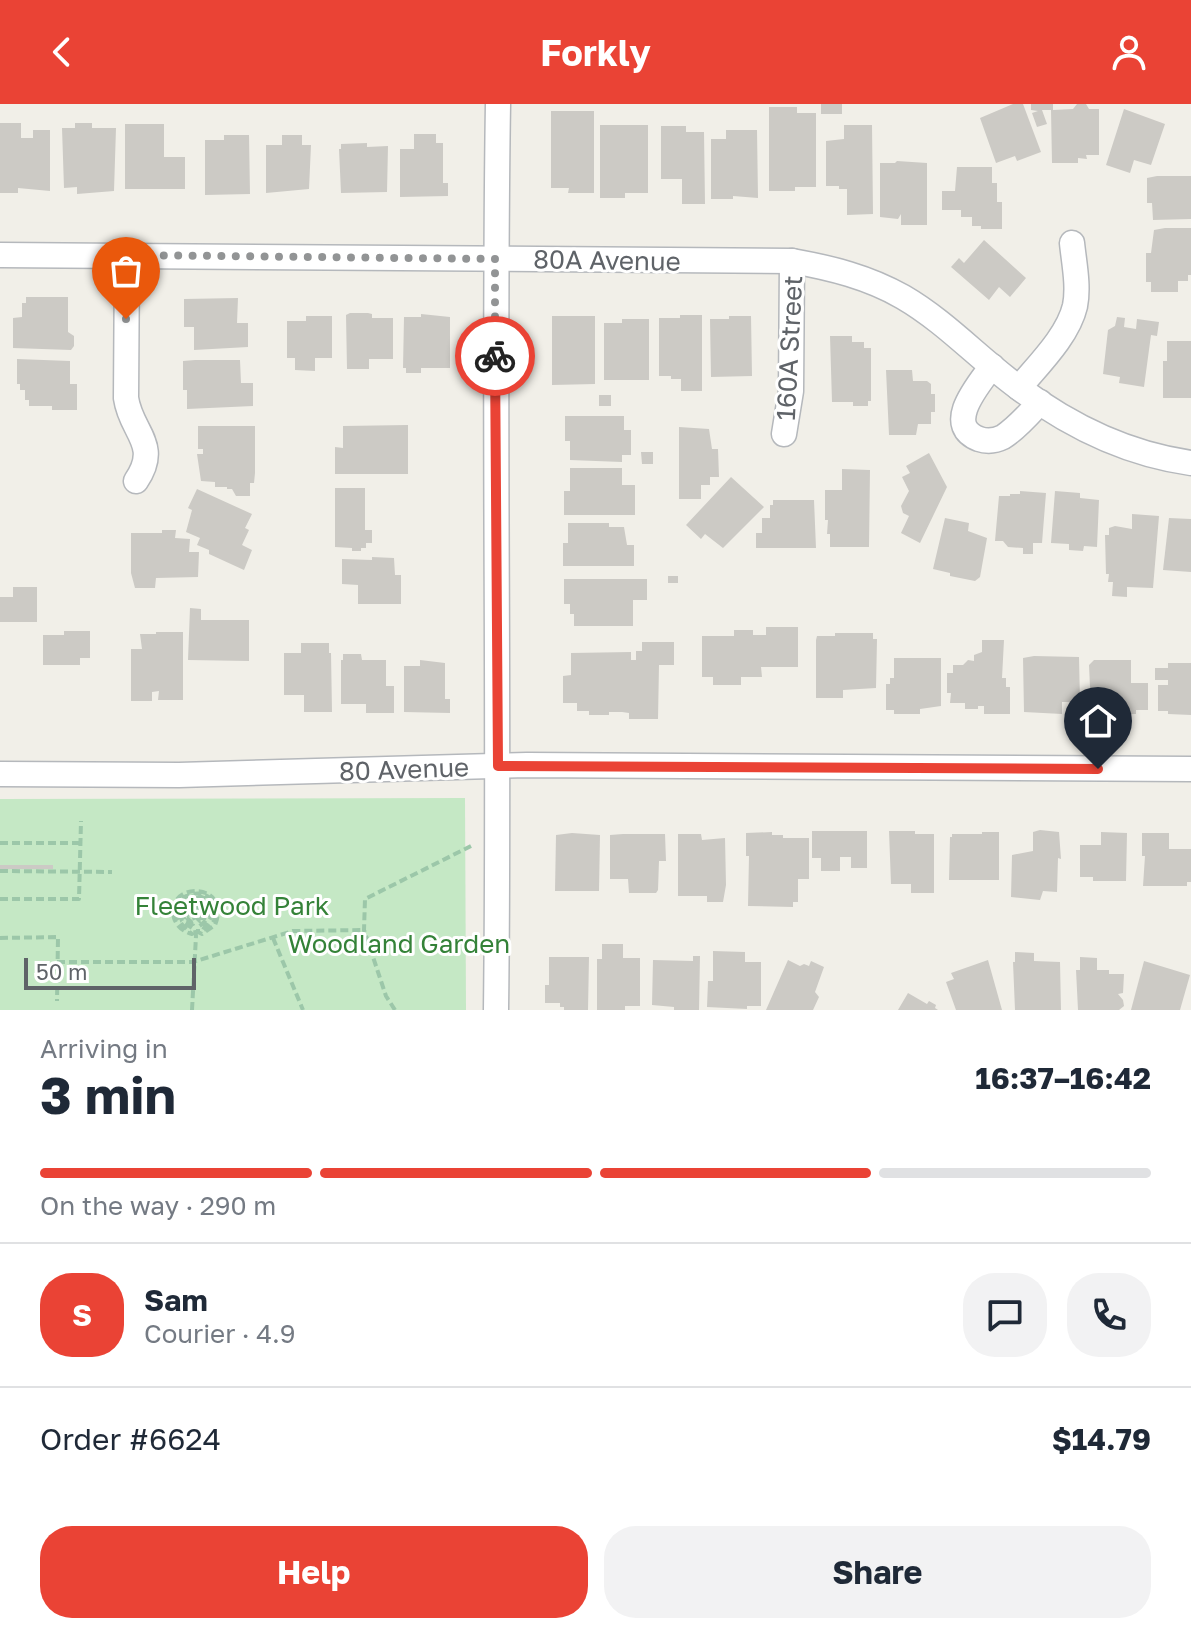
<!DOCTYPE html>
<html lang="en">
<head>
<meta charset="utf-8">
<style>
	body { margin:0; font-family:"Golos Text",sans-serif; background:#f2f2f3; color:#1f2937; height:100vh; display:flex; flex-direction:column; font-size:30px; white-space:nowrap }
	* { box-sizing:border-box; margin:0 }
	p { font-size:26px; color:#747a83 }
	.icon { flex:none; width:44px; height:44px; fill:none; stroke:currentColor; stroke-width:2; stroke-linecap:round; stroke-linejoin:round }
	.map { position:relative; height:906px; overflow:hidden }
	.side { display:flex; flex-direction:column; background:#fff; flex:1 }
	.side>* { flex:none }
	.scale { position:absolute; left:24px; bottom:20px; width:172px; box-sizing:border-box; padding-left:8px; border:4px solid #5f6368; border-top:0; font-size:22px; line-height:28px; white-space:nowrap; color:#5f6368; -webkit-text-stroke:6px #fff; paint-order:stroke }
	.pin { position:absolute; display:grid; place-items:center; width:68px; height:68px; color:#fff; margin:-82px -34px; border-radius:50% 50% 50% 0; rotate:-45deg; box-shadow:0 0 8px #0007 }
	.pin .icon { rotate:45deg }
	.courier { position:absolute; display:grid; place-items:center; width:80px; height:80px; margin:-40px; border:6px solid #ea4335; border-radius:50%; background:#fff; color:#222; box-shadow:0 2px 10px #0007 }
	.headline em { font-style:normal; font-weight:700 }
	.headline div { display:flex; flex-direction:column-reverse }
	.headline { display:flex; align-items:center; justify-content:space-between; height:136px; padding:0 40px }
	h1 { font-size:52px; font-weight:700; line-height:60px }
	.bar { display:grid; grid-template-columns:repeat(4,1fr); gap:12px 8px; align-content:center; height:96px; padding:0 40px }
	.bar i { height:10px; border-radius:6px; background:#e0e1e3 }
	.bar .active { background:#ea4335 }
	.bar p { grid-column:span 4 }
	.line { display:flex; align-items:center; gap:20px; padding:0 40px; border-top:2px solid #e0e1e3 }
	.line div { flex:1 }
	.round { display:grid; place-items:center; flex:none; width:84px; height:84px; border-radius:32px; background:#f2f2f3 }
	.button { display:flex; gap:16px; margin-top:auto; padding:16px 40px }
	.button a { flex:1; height:92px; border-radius:32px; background:#ea4335; color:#fff; font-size:32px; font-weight:700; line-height:92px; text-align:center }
	.button a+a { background:#f2f2f3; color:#1f2937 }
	header { display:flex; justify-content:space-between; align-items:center; height:104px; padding:0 40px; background:#ea4335; color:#fff; font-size:36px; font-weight:700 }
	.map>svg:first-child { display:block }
	.green { fill:#c5e8c5 }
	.building { fill:#cccac5 }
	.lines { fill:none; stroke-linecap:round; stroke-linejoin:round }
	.minor-casing { stroke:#b5b8bc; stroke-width:27 }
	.path { stroke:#9cc7a9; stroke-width:4; stroke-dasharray:8 4; stroke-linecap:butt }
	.minor { stroke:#fff; stroke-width:24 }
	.done { stroke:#929495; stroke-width:8; stroke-dasharray:0 14.4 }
	.route { stroke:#ea4335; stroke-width:10 }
	.labels { text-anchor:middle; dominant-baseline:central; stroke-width:6; stroke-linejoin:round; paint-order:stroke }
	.street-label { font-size:26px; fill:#5f6368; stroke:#fff }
	.park-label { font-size:26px; fill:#348238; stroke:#fff }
</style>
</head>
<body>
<header><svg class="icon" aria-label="back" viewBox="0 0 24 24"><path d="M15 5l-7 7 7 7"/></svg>Forkly<svg class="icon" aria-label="person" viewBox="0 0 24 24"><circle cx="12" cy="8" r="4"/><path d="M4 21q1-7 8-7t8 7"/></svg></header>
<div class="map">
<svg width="1191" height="906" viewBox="0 0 1191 906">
	<rect width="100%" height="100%" fill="#f1efe8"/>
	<polygon class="green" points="465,694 466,906 0,906 0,695"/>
	<g class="building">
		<rect x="821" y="0" width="21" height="10"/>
		<polygon points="1013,0 1023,0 1041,48 1017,57 1015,52 996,59 980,14"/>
		<polygon points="1031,0 1053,0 1053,6 1073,5 1077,0 1086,0 1089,5 1099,5 1099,51 1086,51 1087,55 1078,54 1078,59 1052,59 1051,6 1042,6 1047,20 1037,23 1032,9 1038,7 1031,6"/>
		<polygon points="769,3 797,3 797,9 816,9 816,83 795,83 795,87 769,87"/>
		<polygon points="1124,5 1165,20 1151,61 1134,56 1130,69 1106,61"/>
		<polygon points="551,7 594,7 594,89 568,89 569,84 551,84"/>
		<polygon points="0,19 21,19 21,34 33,34 33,26 50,26 50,87 18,84 18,89 0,89"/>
		<polygon points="75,19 92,19 92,24 116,24 114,87 77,90 77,83 64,84 62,24 75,24"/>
		<polygon points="125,20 164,20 164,53 185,53 185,85 125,85"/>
		<polygon points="600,21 648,21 648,89 625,89 625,94 600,94"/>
		<polygon points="844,21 872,21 873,110 847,111 847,85 839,85 839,82 826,82 826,37 844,35"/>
		<polygon points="661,22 686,22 686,28 704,28 705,100 682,100 682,75 661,75"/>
		<polygon points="726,26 757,26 758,94 733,92 733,95 711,95 711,35 726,35"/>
		<polygon points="414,30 436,30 436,39 443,39 443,79 448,79 448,92 400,93 400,45 414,45"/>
		<polygon points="224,31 249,31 250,90 205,91 205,36 224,36"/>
		<polygon points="282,31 302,31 302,41 311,41 309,85 266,89 266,41 282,41"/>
		<polygon points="367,39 367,43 388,42 387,88 341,89 339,45 341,45 341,40"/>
		<polygon points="897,57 927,59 927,121 901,121 901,110 898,115 880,113 880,59 895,59"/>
		<polygon points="957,63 992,63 992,79 997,79 997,98 1002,98 1002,125 981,125 981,122 972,122 972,113 961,113 961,106 942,106 942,87 955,87"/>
		<polygon points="1157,72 1191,72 1191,115 1153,116 1152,99 1147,99 1147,74"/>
		<polygon points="1165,124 1191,124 1191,171 1188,171 1188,177 1178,177 1178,188 1151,188 1151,178 1146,178 1146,149 1151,149 1154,126"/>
		<polygon points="984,136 1026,174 1010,193 999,183 989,196 951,163 959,154 964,159"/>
		<polygon points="26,193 68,193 68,228 74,232 74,242 71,246 13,244 13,214 22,213 22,199 26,199"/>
		<polygon points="238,194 237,219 248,219 248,243 194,246 194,223 184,223 184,195"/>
		<polygon points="350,209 368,209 372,210 372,214 393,214 393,255 369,255 369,265 347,265 346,211"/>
		<polygon points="421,210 450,213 450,264 421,264 421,269 406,269 406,264 403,264 404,213 421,213"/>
		<polygon points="680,211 702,211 702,287 681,287 681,275 671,275 671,272 659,272 659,214 680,214"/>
		<polygon points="306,212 332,212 332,254 315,254 315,267 295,266 295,254 287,254 287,217 306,217"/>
		<polygon points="552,212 595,212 595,280 552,281"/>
		<polygon points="729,212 751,212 752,272 711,273 710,215 729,215"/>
		<polygon points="1117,213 1125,214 1124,223 1136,225 1137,215 1159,218 1157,232 1151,231 1144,283 1119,279 1120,273 1103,270 1108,226 1115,222"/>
		<polygon points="622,215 649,215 649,276 604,276 604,219 622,219"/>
		<polygon points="830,232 852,232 852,238 864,238 864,244 871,244 871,297 868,297 868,302 853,302 853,298 832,298"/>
		<polygon points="1167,237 1191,237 1191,294 1163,294 1163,257 1167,257"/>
		<polygon points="17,255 70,257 70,280 77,280 77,306 52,306 52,302 29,302 29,296 25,296 25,286 20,286 20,280 17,280"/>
		<polygon points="195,256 240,256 241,279 253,279 253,302 187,305 187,286 183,286 183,257"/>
		<polygon points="886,266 912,266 913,277 927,277 931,280 931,290 935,290 935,308 931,308 931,320 918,320 916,331 889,331"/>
		<rect x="599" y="291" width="12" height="11"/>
		<polygon points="565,312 624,312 624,326 631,326 631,351 622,351 622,358 570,356 570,337 565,337"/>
		<polygon points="408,321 408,370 335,370 335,343 343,344 343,322"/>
		<polygon points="198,322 255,322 255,369 254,379 250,379 250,392 236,392 232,385 227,385 227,383 215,383 215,378 201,377 197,350 203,350 203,345 198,345"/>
		<polygon points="679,323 709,325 712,345 718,345 719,373 710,373 710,381 701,381 701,395 679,395"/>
		<polygon points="641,348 653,348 653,360 642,360"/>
		<polygon points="929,349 947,383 920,439 901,429 909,412 903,409 901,402 909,387 902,373 910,369 906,362"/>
		<polygon points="570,364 622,364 622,381 635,381 635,411 564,411 564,387 570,387"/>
		<polygon points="842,365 870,366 869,443 830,443 830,430 827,430 828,416 825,416 825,386 842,386"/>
		<polygon points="731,373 764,403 723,444 705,430 701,435 686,421"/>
		<polygon points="335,384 365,384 365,426 372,426 372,439 366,439 366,444 361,444 361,447 352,447 352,444 335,443"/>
		<polygon points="197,385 252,410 245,424 249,426 242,441 252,446 244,466 209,450 209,446 197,441 200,434 186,428 192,406 188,404"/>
		<polygon points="1020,387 1046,389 1042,439 1033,439 1033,450 1023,450 1023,444 1008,443 1003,437 995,437 999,392 1010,392 1010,390 1020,390"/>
		<polygon points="1055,387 1080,389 1080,394 1099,396 1097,443 1084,442 1083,447 1069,446 1069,440 1051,439"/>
		<polygon points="773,396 814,396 816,444 756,444 756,429 762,429 762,414 770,414 770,401 773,401"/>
		<polygon points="1132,410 1159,412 1153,484 1127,483 1127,493 1112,492 1113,478 1108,478 1109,470 1106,470 1105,431 1109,431 1109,424 1115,422 1132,425"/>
		<polygon points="945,414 969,419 968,427 987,434 980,473 975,477 950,472 950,469 933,465"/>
		<polygon points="1169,414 1191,415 1191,468 1163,466"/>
		<polygon points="568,419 609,419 609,423 624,423 627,441 634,441 634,462 563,462 563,439 568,439"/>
		<polygon points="162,426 176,426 175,434 190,435 189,448 199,448 198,473 156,474 155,484 135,484 131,469 131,429 162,429"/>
		<polygon points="372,453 394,454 395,471 401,471 401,500 358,500 358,481 342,480 342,455 372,456"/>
		<rect x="668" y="472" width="10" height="7"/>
		<polygon points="564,475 647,475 647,496 633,496 633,522 574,522 574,510 570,510 570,500 564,500"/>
		<polygon points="13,483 37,483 37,518 0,518 0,493 13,493"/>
		<polygon points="190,504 201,505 201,516 249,516 249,557 188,556"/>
		<polygon points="766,523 798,523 798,563 761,563 762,573 741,573 741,581 713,581 713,573 702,573 702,532 734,532 734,526 753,526 753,531 766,531"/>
		<polygon points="64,527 90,527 90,554 80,554 80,561 43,561 43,531 64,531"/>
		<polygon points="156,528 183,528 183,596 158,596 159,587 152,588 152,597 131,597 131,545 142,545 140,530 156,530"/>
		<polygon points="835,529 873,529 873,535 877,535 876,584 843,586 843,594 816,594 816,536 817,532 835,532"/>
		<polygon points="982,536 1004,536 1002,574 1006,574 1006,583 1010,583 1010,610 984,610 984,602 978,602 978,605 965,605 965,599 950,599 951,589 947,589 947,569 953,569 953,561 963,561 968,556 974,557 974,551 982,548"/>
		<polygon points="642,538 674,538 674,561 659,561 658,615 629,615 629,609 622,608 609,608 609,611 589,611 589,607 577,607 577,599 563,599 563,572 571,571 571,549 631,548 631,556 636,556 636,547 642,547"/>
		<polygon points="301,539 329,539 329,549 331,549 332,608 304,608 304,591 284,591 284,549 301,549"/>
		<polygon points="343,550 361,550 362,556 386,556 386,582 394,582 394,609 366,609 366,600 341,600 341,556 343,556"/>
		<polygon points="1034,552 1079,553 1080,598 1062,598 1062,610 1024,608 1023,554"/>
		<polygon points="894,554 941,554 941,602 920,605 920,610 894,610 894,606 886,606 886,580 890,580 890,574 894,574"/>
		<polygon points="420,556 445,559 445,595 450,595 450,609 404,608 404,562 420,562"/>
		<polygon points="1094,556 1131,556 1131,579 1148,579 1148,606 1136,606 1136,610 1111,610 1111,604 1091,605 1089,561"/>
		<polygon points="1168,559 1191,559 1191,611 1168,610 1168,607 1158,607 1158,581 1168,581 1168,576 1155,576 1155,564 1168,564"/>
		<polygon points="1040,726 1059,728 1061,755 1058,754 1057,788 1043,787 1040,796 1011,793 1012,751 1033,747 1033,728"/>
		<polygon points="812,727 867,727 867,764 851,764 851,753 840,753 840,767 821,767 821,754 812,754"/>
		<polygon points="889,727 915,727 915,730 934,730 934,789 911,789 911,780 891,780"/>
		<polygon points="772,728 772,731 783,731 783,734 809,734 809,775 798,775 798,798 793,798 793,803 748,802 749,752 746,752 746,729"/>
		<polygon points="982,728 999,728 999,776 949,776 950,733 952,733 952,730 982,730"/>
		<polygon points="1101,728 1127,729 1126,777 1093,777 1093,773 1080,773 1080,741 1101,741"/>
		<polygon points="572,729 600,731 599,787 555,787 556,731"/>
		<polygon points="1142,729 1169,729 1169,745 1191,745 1191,778 1187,778 1187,782 1143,782 1145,752 1142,752"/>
		<polygon points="623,730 665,730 666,757 659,757 658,786 656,789 629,789 628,775 610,775 610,731"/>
		<polygon points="678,730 701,730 702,736 725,734 726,781 723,798 707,798 707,792 678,792"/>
		<rect x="0" y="761" width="53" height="4"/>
		<polygon points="602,840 623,840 623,854 640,854 640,902 625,902 625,906 597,906 597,855 602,855"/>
		<polygon points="713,847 745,848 745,858 761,858 761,902 747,902 747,905 707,903 708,877 713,877"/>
		<polygon points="1015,848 1034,849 1034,857 1060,858 1061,906 1015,906 1013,858 1015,858"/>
		<polygon points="693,852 700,852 699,906 674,906 674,903 652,901 653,856 693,857"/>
		<polygon points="549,853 589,853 588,906 564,906 564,903 560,903 560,899 545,899 545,881 549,881"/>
		<polygon points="1080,853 1097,854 1097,866 1109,866 1109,870 1124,870 1123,889 1118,890 1123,896 1124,902 1119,906 1078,906 1076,866 1080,866"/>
		<polygon points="788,856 800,862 804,860 809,862 811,857 824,863 815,888 819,893 813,906 766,906"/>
		<polygon points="988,856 1002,906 956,906 946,878 954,875 951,869"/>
		<polygon points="1144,857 1190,871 1180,906 1131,906"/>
		<polygon points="908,889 927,900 929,897 936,901 935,904 938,906 898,906"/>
	</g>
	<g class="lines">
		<defs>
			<g id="minor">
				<path d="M 0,151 L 792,157 C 831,164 868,173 903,193 C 946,218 979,255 1019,284 C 1071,323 1127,350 1191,359"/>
				<path d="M 127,151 L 126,294 C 131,329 161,340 136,377"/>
				<path d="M 992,262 C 980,279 942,321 979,335 C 988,338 995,337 1003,333 C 1017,324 1029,310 1040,298"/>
				<path d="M 1019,284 C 1038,261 1068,232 1075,202 C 1079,182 1074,159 1072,139"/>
				<polyline points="784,330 791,287 792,157"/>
				<polyline points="0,670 179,671 527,661 1191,665"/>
				<path d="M 496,906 C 500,604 493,302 498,0"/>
			</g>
		</defs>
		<use href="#minor" class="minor-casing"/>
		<g class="path">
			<polyline points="0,739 81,739"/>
			<polyline points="0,767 112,768"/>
			<polyline points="0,795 79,795 81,717"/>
			<polyline points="0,834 58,833 57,897"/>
			<polyline points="273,834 303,906"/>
			<polyline points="57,858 193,858 293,827 364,826"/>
			<path d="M 192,906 L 196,832 L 195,826 L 182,817 C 174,797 192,785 209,797 L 212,812 L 202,827 C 210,823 216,818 216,808 C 215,772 146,794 192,830 C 184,828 177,823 174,814 C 165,776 233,778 215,821 L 202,830 L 198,828 L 198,823 C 212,814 215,800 197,794 L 188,796 L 182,807 L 185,818 L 193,820 L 195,816 L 191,806 L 199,803 L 202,814 L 205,808 L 199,800 L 191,801 L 187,808 L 191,818 L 186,813 L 185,805 L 191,798 L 199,797 L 206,804 L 204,816 L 200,817 L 193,810 L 196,805 L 199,807 L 197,812"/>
			<polyline points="395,906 386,892 364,826 365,795 471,742"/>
		</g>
		<use href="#minor" class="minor"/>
	</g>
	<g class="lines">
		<polyline class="done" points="126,215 127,151 495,155 495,252"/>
		<polyline class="route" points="495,252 498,662 1098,665"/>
	</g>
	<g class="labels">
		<g class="street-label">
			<text transform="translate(607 156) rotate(1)">80A Avenue</text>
			<text transform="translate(789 244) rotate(-87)">160A Street</text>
			<text transform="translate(404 665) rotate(-2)">80 Avenue</text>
		</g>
		<g class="park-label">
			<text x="232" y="801">Fleetwood Park</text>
			<text x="399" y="839">Woodland Garden</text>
		</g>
	</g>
</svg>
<div class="scale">50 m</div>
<div class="pin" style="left:126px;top:215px;background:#ea580c"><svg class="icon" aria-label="bag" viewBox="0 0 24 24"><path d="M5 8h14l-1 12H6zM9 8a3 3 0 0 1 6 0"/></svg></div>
<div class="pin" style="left:1098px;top:665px;background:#1f2937"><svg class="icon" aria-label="home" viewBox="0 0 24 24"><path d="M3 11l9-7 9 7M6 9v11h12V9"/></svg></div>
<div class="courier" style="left:495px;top:252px"><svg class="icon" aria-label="bike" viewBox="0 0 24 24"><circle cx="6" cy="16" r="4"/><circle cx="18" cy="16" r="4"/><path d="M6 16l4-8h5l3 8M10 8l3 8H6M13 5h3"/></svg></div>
</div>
<section class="side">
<div class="headline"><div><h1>3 min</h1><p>Arriving in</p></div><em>16:37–16:42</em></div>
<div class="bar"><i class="active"></i><i class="active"></i><i class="active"></i><i></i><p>On the way · 290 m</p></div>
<div class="line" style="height:144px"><b class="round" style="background:#ea4335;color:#fff">S</b><div><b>Sam</b><p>Courier · 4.9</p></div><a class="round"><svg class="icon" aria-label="chat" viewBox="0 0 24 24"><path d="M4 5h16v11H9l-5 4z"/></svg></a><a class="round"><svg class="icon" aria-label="phone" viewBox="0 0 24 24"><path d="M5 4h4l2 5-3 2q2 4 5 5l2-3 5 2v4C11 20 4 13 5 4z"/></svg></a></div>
<div class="line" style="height:104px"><div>Order #6624</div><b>$14.79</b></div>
<div class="button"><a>Help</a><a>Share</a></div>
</section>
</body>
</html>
